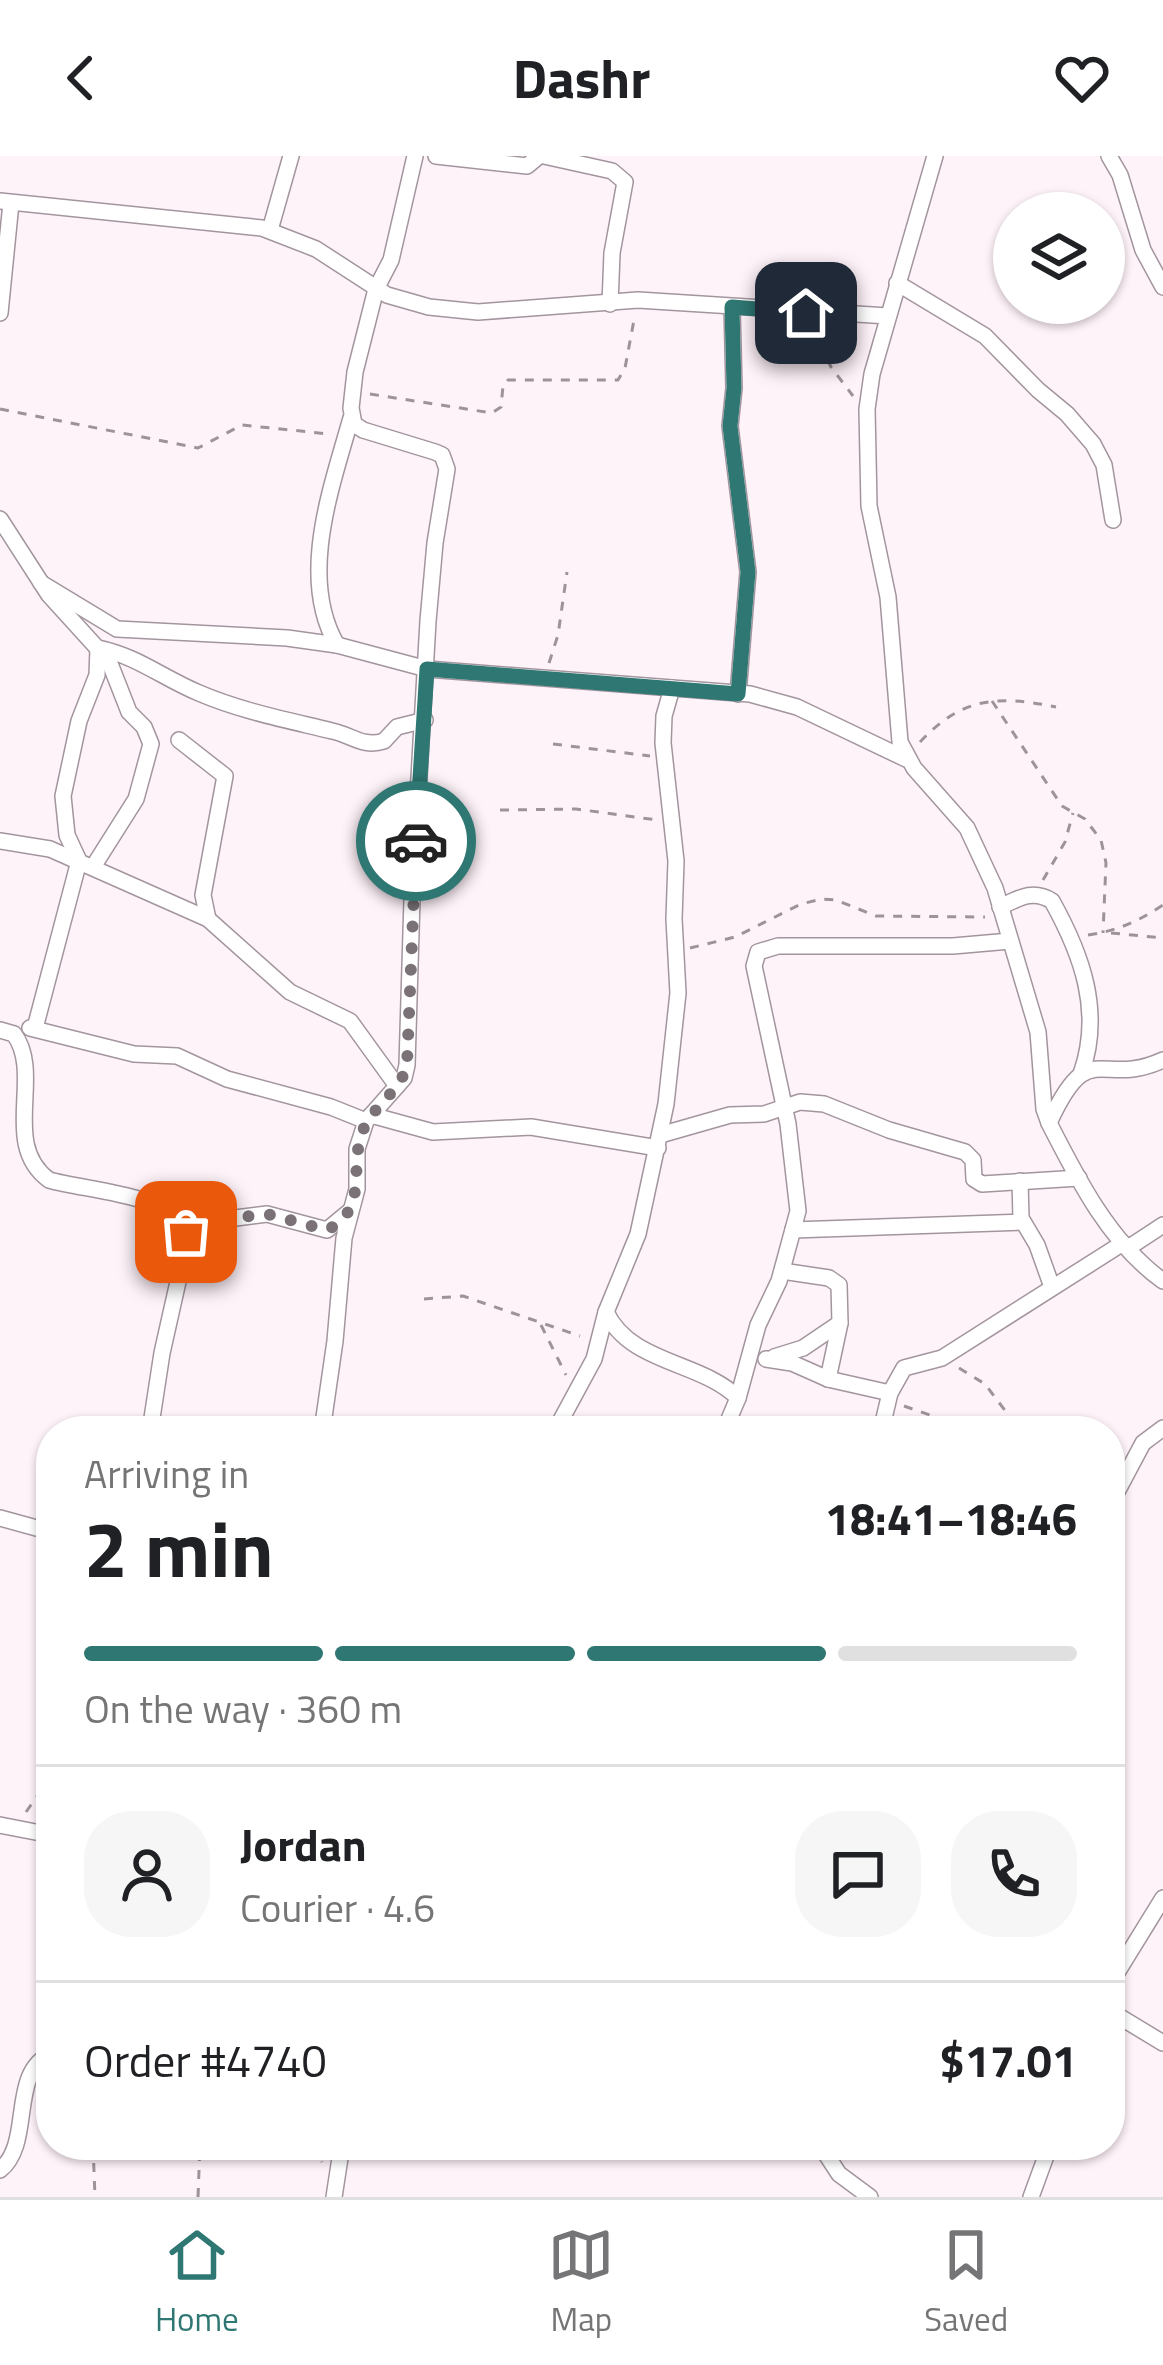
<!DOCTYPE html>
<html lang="en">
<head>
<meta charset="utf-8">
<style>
	body { margin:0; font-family:"Titillium Web",sans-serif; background:#f6f6f6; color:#202124; height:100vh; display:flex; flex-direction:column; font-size:45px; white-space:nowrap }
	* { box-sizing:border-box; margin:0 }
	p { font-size:39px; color:#757577 }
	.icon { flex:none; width:66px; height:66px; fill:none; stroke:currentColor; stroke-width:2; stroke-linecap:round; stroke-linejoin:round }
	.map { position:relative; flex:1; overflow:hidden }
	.details { position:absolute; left:36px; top:1260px; width:1089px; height:744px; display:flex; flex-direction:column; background:#fff; border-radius:48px; box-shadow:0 3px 9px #0004 }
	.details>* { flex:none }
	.buttons { position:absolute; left:993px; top:36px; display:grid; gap:24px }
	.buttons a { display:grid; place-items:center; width:132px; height:132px; border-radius:50%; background:#fff; box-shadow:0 3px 9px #0004; font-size:60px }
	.pin { position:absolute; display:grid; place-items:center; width:102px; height:102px; color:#fff; margin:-51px; border-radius:24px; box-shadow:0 6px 18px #0006 }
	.courier { position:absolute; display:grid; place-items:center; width:120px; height:120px; margin:-60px; border:9px solid #2f7773; border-radius:50%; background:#fff; color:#222; box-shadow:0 3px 15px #0007 }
	.overview em { font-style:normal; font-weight:700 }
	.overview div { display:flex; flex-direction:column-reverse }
	.overview { display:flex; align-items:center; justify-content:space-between; height:204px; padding:0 48px }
	h1 { font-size:78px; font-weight:700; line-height:90px }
	.bar { display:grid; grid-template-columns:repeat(4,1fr); gap:18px 12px; align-content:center; height:144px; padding:0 48px }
	.bar i { height:15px; border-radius:9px; background:#e0e0e0 }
	.bar .on { background:#2f7773 }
	.bar p { grid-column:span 4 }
	.line { display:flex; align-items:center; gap:30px; padding:0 48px; border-top:3px solid #e0e0e0 }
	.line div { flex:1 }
	.round { display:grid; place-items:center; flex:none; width:126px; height:126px; border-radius:48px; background:#f6f6f6 }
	header { display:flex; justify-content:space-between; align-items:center; height:156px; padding:0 48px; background:#fff; font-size:54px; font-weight:700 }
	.tab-bar { display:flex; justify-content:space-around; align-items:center; height:168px; border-top:3px solid #e0e0e0; background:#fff; font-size:33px; color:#757577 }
	.tab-bar a { display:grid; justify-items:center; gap:6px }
	.tab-bar .on { color:#2f7773 }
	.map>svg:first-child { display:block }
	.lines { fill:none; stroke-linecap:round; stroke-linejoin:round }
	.minor-casing { stroke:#a3959e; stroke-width:18 }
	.path { stroke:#9d9499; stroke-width:3; stroke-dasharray:9 9; stroke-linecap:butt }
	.minor { stroke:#fff; stroke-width:15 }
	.done { stroke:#7a7277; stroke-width:12; stroke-dasharray:0 21.6 }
	.route { stroke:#2f7773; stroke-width:15 }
</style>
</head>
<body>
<header><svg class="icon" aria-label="back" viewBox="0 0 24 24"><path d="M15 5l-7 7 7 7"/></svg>Dashr<svg class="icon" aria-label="heart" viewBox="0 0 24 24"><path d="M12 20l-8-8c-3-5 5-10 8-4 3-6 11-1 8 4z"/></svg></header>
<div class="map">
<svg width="1163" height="2041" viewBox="0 0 1163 2041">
	<rect width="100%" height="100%" fill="#fff3fa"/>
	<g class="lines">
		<defs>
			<g id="minor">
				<polyline points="436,0 527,10 539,0"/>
				<polyline points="544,0 612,15 625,26 612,97 610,148"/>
				<path d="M 935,0 L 872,218 L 867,253 L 869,350 L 888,441 L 900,586 L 914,612 L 967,672 L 995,732 L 1038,876 L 1044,953 L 1049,967 C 1078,1024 1110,1087 1163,1125"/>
				<polyline points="1109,0 1120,19 1143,94 1163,131"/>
				<polyline points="0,45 262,72 316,93 387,139 429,151 478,156 638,144 888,160"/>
				<polyline points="270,74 291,0"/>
				<polyline points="897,127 985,180 1038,234 1067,258 1093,288 1104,309 1113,364"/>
				<polyline points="732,151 734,232 730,270 748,416 738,538"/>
				<polyline points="0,157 11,47"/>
				<polyline points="0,363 49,439 109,505 129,556 144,571 151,588 136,643 93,711"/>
				<polyline points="41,427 117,473 287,482 337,489 427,513 750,538 797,551 906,603"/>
				<path d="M 337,489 C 298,422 331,333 351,262"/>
				<polyline points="179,584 225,620 203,739 208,763"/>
				<polyline points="0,685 50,693 208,763 290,836 350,865 397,930"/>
				<path d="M 1000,751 C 1019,742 1033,733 1052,745 C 1082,799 1103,856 1081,918"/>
				<polyline points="30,872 134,898 177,900 227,923 331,951 366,965"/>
				<path d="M 35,872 L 79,705 L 67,679 L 63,640 L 79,565 L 97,519 L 98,492 C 137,500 163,522 199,537 C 241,555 287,564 332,575 C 352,579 363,592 384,585 L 397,571 L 425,564"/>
				<path d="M 0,874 L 14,878 C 44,919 0,988 49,1024 C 88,1035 162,1037 186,1072 L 186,1090 L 162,1197 L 150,1275"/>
				<polyline points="371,959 433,976 531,971 658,992"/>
				<path d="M 1049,967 C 1090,878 1100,933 1163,904"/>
				<polyline points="660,979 730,959 764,958 800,946 824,948 889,974 965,996 973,1004 974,1023 982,1028 1079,1022"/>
				<polyline points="1020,1025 1021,1062 1037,1089 1052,1131"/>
				<polyline points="793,1074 1022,1066"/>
				<polyline points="186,1078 220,1064 267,1058 327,1074 350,1055"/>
				<polyline points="1128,1092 1163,1069"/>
				<polyline points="782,1115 829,1122 839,1129 840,1167 828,1223"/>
				<path d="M 606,1156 C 630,1208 701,1205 738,1242"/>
				<polyline points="774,1201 803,1192 840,1167"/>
				<polyline points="766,1203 792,1207 828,1223 890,1237"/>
				<polyline points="322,1275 335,1185 344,1082 357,1033 357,993 366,965 404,922 407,909 412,743 428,465 435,387 447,313 442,299 435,296 363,274 354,268 351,252 355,216 376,133 391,104 415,0"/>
				<polyline points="555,1275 594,1203 606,1156 638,1078 666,948 678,837 674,763 676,705 663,587 664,560 672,532"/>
				<polyline points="724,1275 738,1242 758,1169 779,1125 798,1055 788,968 754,810 758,796 778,790 953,790 1010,785"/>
				<polyline points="881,1275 890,1237 904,1212 942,1202 1123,1087"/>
				<polyline points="1110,1349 1143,1287 1163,1272"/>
				<polyline points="0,1362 51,1376"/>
				<polyline points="0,1669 51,1679"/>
				<polyline points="1110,1828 1163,1742"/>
				<polyline points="1110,1855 1163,1887"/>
				<polyline points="820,1989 839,2018 870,2041"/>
				<path d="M 0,2014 C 34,1987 8,1917 51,1898"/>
				<polyline points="334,2041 342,1989"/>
				<polyline points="1031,2041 1050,1989"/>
			</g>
		</defs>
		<use href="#minor" class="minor-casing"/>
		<g class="path">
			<polyline points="811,172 831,211 853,240"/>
			<polyline points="370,238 492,257 501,251 503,230 508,224 618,224 625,212 634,164"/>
			<polyline points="0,253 198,292 242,269 329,278"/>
			<polyline points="549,507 558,479 567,416"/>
			<polyline points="992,545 1062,650 1085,663 1101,684 1106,707 1103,777"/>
			<path d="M 920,586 C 962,541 997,539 1056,551"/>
			<polyline points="553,588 650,600"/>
			<polyline points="500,654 576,653 657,664"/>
			<polyline points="1043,724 1065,686 1073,657"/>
			<polyline points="1111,777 1163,782"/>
			<path d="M 1088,779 C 1117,775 1139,765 1163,749"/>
			<polyline points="690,792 735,781 801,748 822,743 836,744 876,760 985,761"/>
			<polyline points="424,1143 463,1140 580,1180"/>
			<polyline points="541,1169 566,1219"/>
			<polyline points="959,1212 985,1228 1019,1273"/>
			<polyline points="904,1250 947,1265 1025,1275"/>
			<polyline points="26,1656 43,1632 51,1604"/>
			<polyline points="93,1989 95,2041"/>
			<polyline points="314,1989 322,2006"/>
			<polyline points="198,2041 200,1989"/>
		</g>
		<use href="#minor" class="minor"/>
	</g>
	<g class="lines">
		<path class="done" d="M 186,1076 L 220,1064 L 267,1058 L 327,1074 C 368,1054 350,1015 361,980 C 369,951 400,938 407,909 L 416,685"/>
		<polyline class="route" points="416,685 427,513 738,538 748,416 730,270 734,232 732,151 806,157"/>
	</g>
</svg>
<div class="buttons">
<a><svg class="icon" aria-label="layers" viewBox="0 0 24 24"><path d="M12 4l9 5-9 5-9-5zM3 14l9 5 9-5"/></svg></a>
</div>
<div class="pin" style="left:186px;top:1076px;background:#ea580c"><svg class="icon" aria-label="bag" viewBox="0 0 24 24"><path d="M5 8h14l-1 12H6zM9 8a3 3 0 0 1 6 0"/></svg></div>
<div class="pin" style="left:806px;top:157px;background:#1f2937"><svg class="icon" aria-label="home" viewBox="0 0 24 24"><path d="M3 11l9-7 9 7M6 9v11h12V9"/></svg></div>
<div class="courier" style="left:416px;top:685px"><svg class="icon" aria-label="car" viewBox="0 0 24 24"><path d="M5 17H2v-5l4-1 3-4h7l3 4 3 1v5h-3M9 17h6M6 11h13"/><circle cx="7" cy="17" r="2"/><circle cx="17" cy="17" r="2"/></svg></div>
<section class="details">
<div class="overview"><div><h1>2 min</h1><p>Arriving in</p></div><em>18:41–18:46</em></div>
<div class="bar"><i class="on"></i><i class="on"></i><i class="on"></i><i></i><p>On the way · 360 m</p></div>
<div class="line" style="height:216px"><a class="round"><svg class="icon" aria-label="person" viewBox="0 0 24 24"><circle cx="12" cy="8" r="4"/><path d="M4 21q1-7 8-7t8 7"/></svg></a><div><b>Jordan</b><p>Courier · 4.6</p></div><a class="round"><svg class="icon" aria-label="chat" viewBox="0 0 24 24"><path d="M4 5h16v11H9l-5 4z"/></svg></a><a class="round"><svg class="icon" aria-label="phone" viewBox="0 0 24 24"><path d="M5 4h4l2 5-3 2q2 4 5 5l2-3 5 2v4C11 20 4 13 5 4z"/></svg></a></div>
<div class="line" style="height:156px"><div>Order #4740</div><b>$17.01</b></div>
</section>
</div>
<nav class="tab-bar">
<a class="on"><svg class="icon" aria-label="home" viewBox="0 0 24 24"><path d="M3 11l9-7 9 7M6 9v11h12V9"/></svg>Home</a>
<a><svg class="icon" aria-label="map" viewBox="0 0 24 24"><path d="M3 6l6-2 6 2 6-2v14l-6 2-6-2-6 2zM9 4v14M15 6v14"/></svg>Map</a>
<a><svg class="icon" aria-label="saved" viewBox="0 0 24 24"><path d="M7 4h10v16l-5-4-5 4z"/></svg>Saved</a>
</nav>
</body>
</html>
